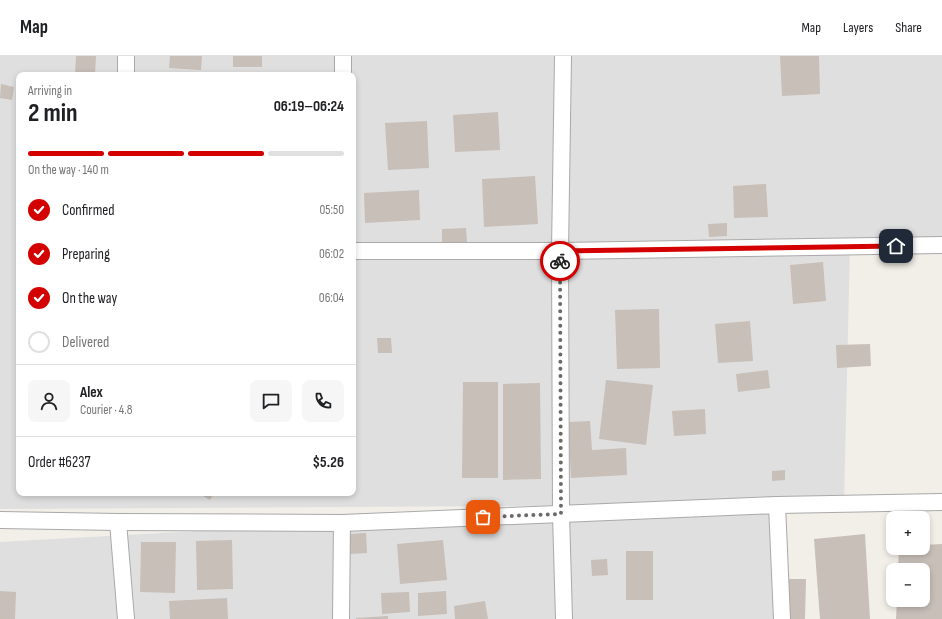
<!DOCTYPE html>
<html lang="en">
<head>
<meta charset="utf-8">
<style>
	body { margin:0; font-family:"Sofia Sans Condensed",sans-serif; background:#f6f6f6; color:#202124; height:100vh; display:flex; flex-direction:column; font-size:15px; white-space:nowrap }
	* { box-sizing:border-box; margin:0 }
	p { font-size:13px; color:#757577 }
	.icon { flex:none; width:22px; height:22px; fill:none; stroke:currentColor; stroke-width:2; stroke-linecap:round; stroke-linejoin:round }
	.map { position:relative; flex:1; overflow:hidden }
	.drawer { position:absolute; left:16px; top:16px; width:340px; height:424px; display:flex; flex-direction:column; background:#fff; border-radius:8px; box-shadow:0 2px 6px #0003 }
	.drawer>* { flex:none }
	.buttons { position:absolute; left:886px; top:455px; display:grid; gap:8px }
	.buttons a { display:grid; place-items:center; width:44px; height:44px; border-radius:8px; background:#fff; box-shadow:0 2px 6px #0003; font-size:20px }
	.pin { position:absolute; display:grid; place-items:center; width:34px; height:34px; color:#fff; margin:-17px; border-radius:8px; box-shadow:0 2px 6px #0006 }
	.courier { position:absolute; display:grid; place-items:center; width:40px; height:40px; margin:-20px; border:3px solid #d40000; border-radius:50%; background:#fff; color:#222; box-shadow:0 1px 5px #0007 }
	.head em { font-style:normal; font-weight:700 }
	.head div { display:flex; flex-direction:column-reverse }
	.head { display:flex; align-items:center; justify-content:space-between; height:68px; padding:0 12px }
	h1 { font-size:26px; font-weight:700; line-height:30px }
	.bar { display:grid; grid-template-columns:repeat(4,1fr); gap:6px 4px; align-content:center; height:48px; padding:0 12px }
	.bar i { height:5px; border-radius:3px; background:#e0e0e0 }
	.bar .selected { background:#d40000 }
	.bar p { grid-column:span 4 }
	.line { display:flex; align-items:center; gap:10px; padding:0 12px; border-top:1px solid #e0e0e0 }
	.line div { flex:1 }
	.round { display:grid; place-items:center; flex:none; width:42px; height:42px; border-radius:8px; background:#f6f6f6 }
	ol { padding:0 12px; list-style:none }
	li { display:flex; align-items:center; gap:12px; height:44px }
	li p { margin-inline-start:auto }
	li .icon { padding:4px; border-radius:50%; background:#d40000; color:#fff; stroke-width:4 }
	li:last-child { color:#757577 }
	li i { width:22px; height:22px; border:2px solid #e0e0e0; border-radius:50% }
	header { display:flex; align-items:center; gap:24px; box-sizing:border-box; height:56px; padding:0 20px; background:#fff; border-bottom:1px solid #e0e0e0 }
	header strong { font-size:19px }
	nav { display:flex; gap:22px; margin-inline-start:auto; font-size:14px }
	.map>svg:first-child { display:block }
	.residential { fill:#e0dfdf; fill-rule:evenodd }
	.building { fill:#c7bfb8 }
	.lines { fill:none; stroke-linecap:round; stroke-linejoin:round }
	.street-casing { stroke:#a9a9a9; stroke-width:18 }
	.street { stroke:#fff; stroke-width:16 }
	.done { stroke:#6b6a68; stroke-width:4; stroke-dasharray:0 7.2 }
	.route { stroke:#d40000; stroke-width:5 }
</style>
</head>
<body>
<header>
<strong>Map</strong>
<nav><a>Map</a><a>Layers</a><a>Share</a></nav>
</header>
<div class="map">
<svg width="942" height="563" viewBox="0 0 942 563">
	<rect width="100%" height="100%" fill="#f2efe9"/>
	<g class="residential">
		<path d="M 0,0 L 942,0 L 942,189 L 850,190 L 844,448 L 0,453 ZM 19,19 L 353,19 L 353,437 L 19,437 Z"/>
		<polygon points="777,449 779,563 0,563 0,486 342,467"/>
	</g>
	<g class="building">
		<polygon points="76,0 96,0 95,19 75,18"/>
		<polygon points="170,0 202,0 201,14 169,12"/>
		<rect x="233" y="0" width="29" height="11"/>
		<polygon points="780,0 819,0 820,38 782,40"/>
		<polygon points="1,28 14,31 12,44 0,42"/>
		<polygon points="498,56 500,94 455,96 453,59"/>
		<polygon points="427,65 429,112 388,114 385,67"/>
		<polygon points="535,120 538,168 484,171 482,123"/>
		<polygon points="766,128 768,161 734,162 733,130"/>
		<polygon points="419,134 420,164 365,167 364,137"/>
		<polygon points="727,167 727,180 709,181 708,168"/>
		<polygon points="466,172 467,186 442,187 442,173"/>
		<polygon points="823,206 826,245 793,248 790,209"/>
		<polygon points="659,253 660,312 617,313 615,254"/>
		<polygon points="750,265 753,305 718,307 715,268"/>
		<polygon points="377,282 391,282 392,297 378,297"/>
		<polygon points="870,288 871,310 837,312 836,289"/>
		<polygon points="768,314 770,332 738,336 736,318"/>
		<polygon points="606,324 653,329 646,389 599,383"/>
		<polygon points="463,326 498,326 498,422 462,422"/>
		<polygon points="540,327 541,423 503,424 503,328"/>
		<polygon points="705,353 706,378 674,380 672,355"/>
		<polygon points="590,365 592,394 626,392 627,419 571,422 568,366"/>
		<polygon points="785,414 785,424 772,425 772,415"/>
		<polygon points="198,437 214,437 210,444"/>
		<polygon points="366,477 367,497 350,498 349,478"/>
		<polygon points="865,478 870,563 820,563 814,483"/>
		<polygon points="232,484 233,533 197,534 196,485"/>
		<polygon points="443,484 447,524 400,528 397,488"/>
		<polygon points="141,486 176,486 175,537 140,536"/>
		<polygon points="942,488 942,563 896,563 897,544 923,544 923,514 898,514 899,492 923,492 923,489"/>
		<rect x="626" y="495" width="27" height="49"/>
		<polygon points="607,503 608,519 592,520 591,504"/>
		<polygon points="788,523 806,523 805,563 787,563"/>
		<polygon points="0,535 16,536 15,563 0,563"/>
		<polygon points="446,535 447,558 418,560 418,537"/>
		<polygon points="409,536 410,556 382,558 381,537"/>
		<polygon points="227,542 228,563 170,563 169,545"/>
		<polygon points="485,545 488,563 455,563 454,550"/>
		<polygon points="388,560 388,563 356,563 356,562"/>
	</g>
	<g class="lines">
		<defs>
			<g id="street">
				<polyline points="563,0 560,195 561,458 564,563"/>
				<polyline points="126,19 126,0"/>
				<polyline points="343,19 343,0"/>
				<polyline points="353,195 560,195 942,189"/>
				<polyline points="777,449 782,563"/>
				<polyline points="0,464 118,466 342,467 777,449 942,446"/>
				<polyline points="118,466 126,563"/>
				<polyline points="341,563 342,467"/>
			</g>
		</defs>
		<use href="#street" class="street-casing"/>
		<use href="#street" class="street"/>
	</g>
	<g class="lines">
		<polyline class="done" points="483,461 561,458 560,205"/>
		<polyline class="route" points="560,205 560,195 896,190"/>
	</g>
</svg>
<div class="buttons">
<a>+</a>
<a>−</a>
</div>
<div class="pin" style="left:483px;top:461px;background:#ea580c"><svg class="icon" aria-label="bag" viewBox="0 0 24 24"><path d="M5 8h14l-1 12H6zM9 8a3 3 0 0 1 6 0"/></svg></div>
<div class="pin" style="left:896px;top:190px;background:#1f2937"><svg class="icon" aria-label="home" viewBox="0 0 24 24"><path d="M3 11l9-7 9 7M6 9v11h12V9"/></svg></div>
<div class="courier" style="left:560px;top:205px"><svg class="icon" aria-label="bike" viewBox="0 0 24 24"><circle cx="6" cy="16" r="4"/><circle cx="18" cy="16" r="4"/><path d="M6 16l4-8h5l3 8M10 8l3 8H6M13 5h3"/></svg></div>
<section class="drawer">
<div class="head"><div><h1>2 min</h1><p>Arriving in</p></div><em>06:19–06:24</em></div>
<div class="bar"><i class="selected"></i><i class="selected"></i><i class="selected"></i><i></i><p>On the way · 140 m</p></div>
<ol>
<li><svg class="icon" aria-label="check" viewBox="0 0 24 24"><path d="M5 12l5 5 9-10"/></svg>Confirmed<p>05:50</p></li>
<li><svg class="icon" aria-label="check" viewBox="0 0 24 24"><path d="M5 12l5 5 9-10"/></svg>Preparing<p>06:02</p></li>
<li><svg class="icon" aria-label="check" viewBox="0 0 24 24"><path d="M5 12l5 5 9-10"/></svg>On the way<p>06:04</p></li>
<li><i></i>Delivered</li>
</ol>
<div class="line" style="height:72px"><a class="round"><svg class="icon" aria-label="person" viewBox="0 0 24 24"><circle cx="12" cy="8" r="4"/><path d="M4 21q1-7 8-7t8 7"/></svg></a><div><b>Alex</b><p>Courier · 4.8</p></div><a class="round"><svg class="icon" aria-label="chat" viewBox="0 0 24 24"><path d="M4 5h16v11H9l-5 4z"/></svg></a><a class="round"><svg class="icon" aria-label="phone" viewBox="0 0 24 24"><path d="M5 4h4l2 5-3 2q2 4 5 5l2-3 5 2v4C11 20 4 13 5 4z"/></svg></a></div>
<div class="line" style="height:52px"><div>Order #6237</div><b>$5.26</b></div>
</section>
</div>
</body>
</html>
